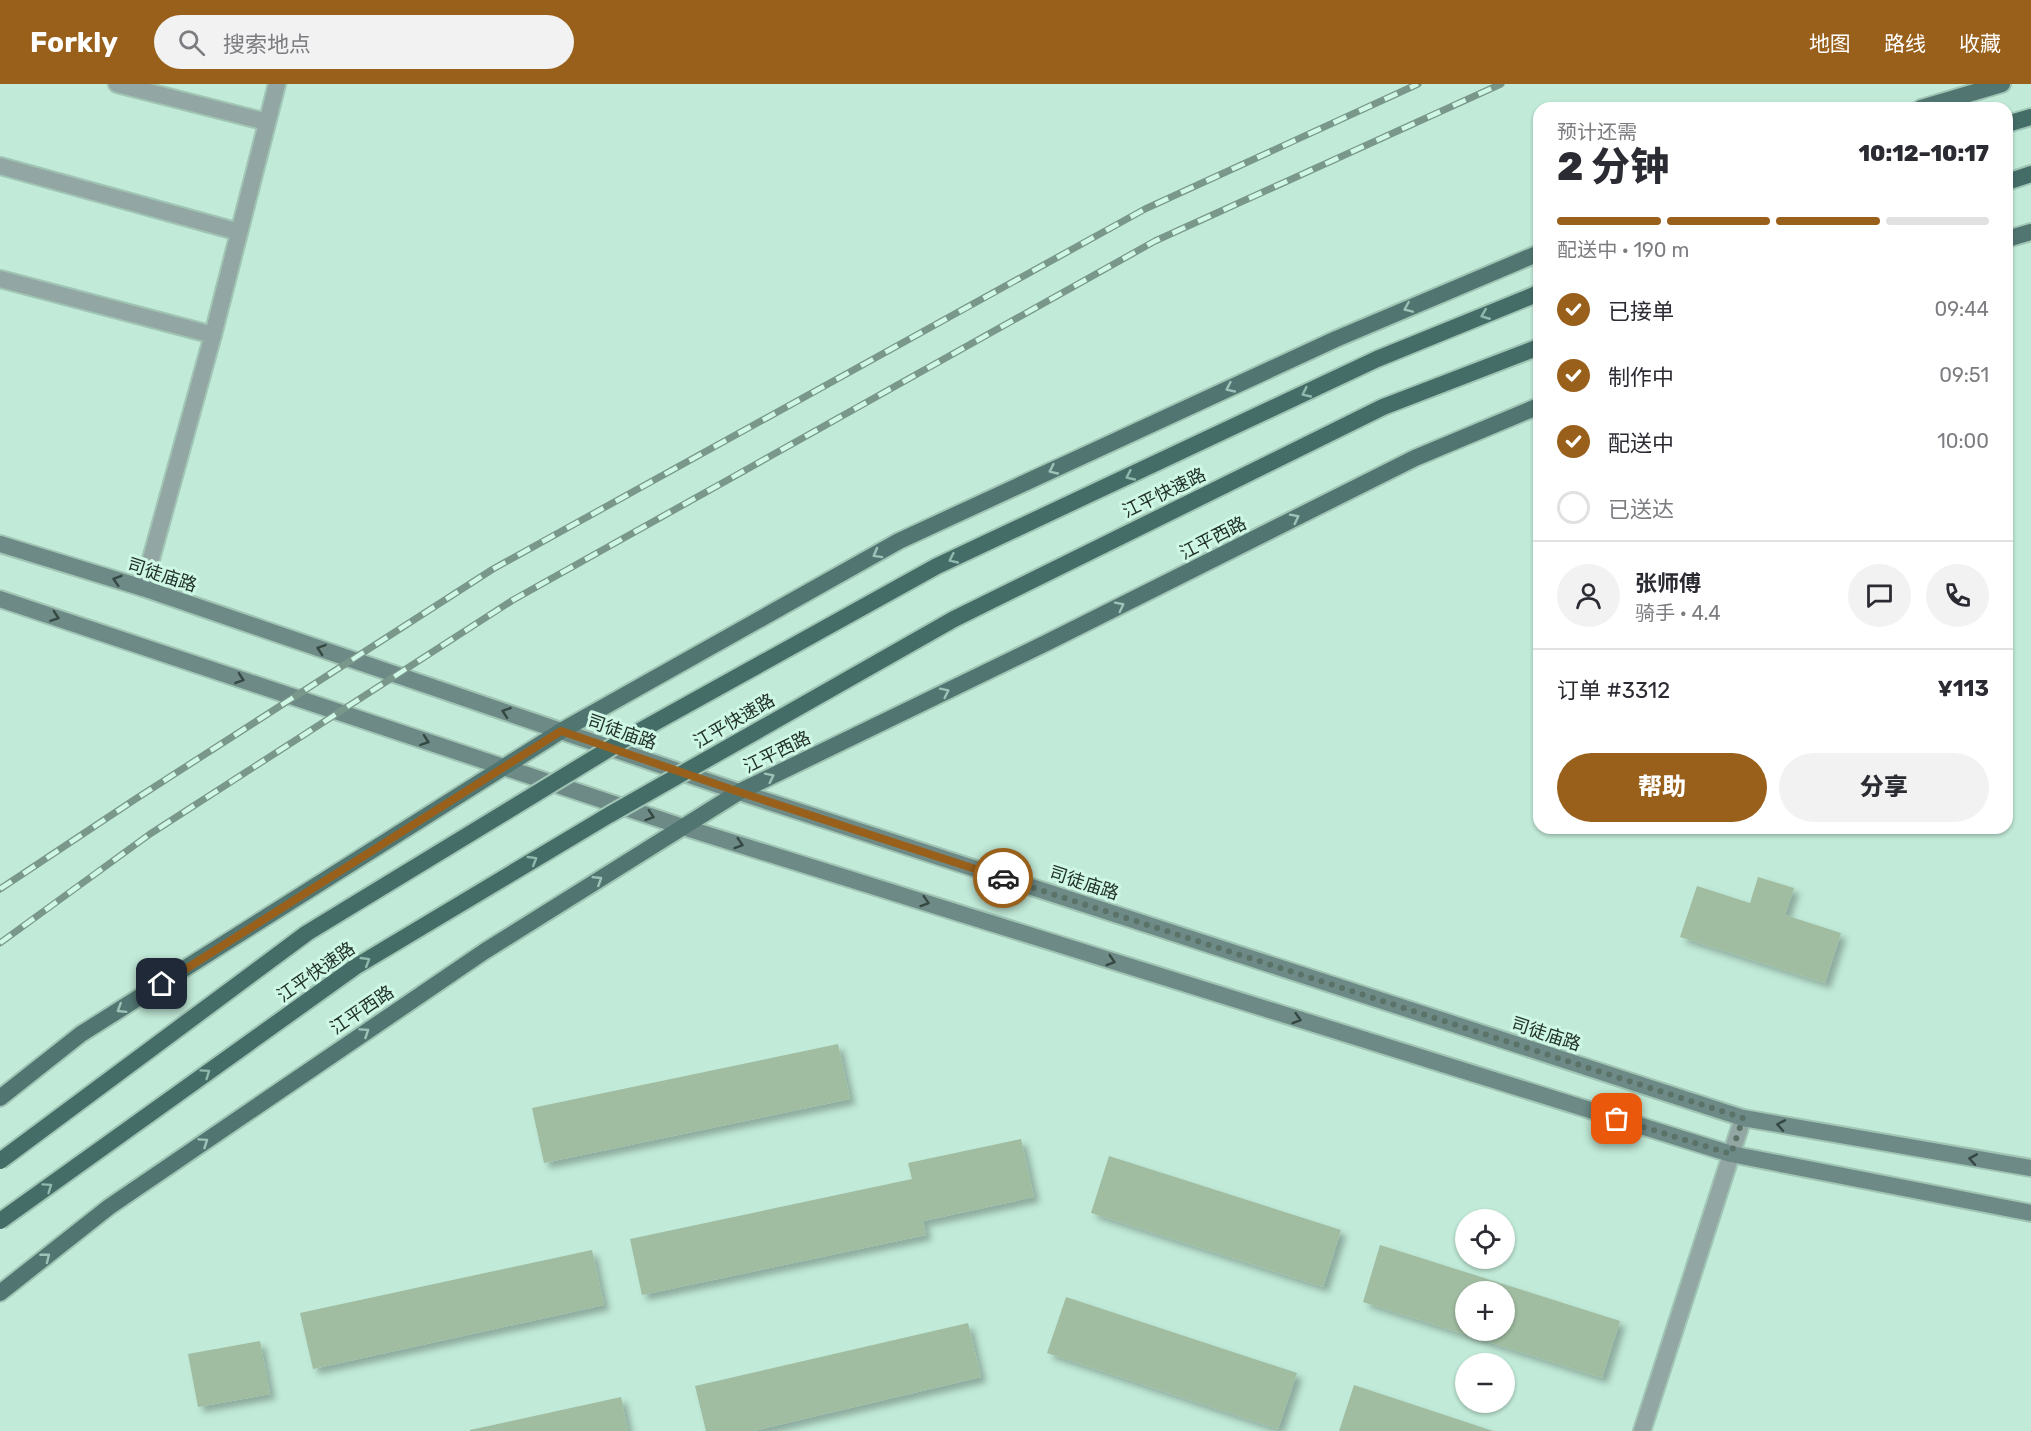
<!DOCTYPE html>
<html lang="zh">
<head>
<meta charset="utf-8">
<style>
	body { margin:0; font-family:Rubik,"Noto Sans SC",sans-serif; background:#f2f2f3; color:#2b2b33; height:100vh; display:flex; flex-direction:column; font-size:22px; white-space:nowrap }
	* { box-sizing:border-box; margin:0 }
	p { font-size:20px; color:#7c7c81 }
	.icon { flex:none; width:33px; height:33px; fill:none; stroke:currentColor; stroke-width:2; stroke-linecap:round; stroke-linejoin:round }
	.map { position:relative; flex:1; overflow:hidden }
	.details { position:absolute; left:1533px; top:18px; width:480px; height:732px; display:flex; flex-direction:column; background:#fff; border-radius:18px; box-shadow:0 2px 4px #0004 }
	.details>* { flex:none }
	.tools { position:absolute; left:1455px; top:1125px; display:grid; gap:12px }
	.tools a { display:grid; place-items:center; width:60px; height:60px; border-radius:50%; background:#fff; box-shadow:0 2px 4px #0004; font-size:30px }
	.pin { position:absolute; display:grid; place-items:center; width:51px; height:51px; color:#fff; margin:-26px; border-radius:12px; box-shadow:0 3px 9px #0006 }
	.courier { position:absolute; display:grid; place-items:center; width:60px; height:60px; margin:-30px; border:4px solid #99601c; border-radius:50%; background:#fff; color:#222; box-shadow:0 2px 8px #0007 }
	.headline em { font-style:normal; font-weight:800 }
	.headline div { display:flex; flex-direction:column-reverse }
	.headline { display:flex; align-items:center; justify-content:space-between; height:102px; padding:0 24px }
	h1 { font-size:39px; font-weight:800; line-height:45px }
	.bar { display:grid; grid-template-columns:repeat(4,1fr); gap:9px 6px; align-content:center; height:72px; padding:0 24px }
	.bar i { height:8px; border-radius:4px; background:#e1e1e2 }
	.bar .current { background:#99601c }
	.bar p { grid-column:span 4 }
	.line { display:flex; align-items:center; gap:15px; padding:0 24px; border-top:2px solid #e1e1e2 }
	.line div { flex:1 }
	.round { display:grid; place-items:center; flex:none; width:63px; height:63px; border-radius:32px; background:#f2f2f3 }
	ol { padding:0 24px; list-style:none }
	li { display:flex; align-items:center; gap:18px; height:66px }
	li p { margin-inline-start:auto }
	li .icon { padding:6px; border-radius:50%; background:#99601c; color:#fff; stroke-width:4 }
	li:last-child { color:#7c7c81 }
	li i { width:33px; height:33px; border:3px solid #e1e1e2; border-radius:50% }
	.cta { display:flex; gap:12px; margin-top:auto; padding:12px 24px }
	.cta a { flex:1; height:69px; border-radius:36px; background:#99601c; color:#fff; font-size:24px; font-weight:800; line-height:69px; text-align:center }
	.cta a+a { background:#f2f2f3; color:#2b2b33 }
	header { display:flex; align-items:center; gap:36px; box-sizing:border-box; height:84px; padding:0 30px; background:#99601c; color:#fff }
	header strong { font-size:28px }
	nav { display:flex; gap:33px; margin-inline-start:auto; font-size:21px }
	.search { width:420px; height:54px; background:#f2f2f3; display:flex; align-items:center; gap:15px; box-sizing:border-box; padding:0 21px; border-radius:33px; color:#7c7c81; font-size:22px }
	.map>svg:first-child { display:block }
	.building { fill:#a0bca1; fill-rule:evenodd; filter:url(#shadow) }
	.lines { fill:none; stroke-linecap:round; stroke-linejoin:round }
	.service-casing { stroke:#a1c5b5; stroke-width:20 }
	.minor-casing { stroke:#a1c5b5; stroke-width:20 }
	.secondary-casing { stroke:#a1c5b5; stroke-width:20 }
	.primary-casing { stroke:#a1c5b5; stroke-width:20 }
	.trunk-casing { stroke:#a1c5b5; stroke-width:20 }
	.service { stroke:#92a6a3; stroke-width:16 }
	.minor { stroke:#92a6a3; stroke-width:16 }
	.secondary { stroke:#6d8a86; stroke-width:16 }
	.primary { stroke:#517671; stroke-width:16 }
	.trunk { stroke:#456d68; stroke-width:16 }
	.rail-casing { stroke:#79978a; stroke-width:7 }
	.rail { stroke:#cef7e5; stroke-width:4.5; stroke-dasharray:14; stroke-linecap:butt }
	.trunk-bridge-casing { stroke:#a1c5b5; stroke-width:20; stroke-linecap:butt }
	.trunk-bridge { stroke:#456d68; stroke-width:16 }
	.oneway { stroke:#9cc3b7 }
	.oneway2 { stroke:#90b9ad }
	.oneway3 { stroke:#354842 }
	.done { stroke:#5a7268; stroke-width:6; stroke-dasharray:0 10.8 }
	.route { stroke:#99601c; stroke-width:8 }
	.labels { text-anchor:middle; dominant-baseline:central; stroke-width:6; stroke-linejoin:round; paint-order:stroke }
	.street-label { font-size:18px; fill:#22322b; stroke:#cef7e5 }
</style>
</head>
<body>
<header>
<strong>Forkly</strong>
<div class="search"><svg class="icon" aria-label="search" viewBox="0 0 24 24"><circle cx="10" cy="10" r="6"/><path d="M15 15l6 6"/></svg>搜索地点</div>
<nav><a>地图</a><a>路线</a><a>收藏</a></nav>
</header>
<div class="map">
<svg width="2031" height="1347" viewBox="0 0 2031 1347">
	<defs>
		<filter id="shadow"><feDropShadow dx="5.5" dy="5.5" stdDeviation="3" flood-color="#0004"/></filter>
	</defs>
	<rect width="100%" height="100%" fill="#c1ead8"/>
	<g class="building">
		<polygon points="1758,793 1794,804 1785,831 1841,849 1825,899 1680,853 1697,802 1750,819"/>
		<polygon points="838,960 850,1015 544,1079 532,1024"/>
		<polygon points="1021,1055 1034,1113 923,1137 926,1151 642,1211 630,1155 912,1095 908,1079"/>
		<polygon points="1109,1072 1341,1146 1323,1203 1091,1129"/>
		<path d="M 1380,1161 L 1620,1237 L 1602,1294 L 1363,1218 ZM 1466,1208 L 1504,1208 L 1504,1246 L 1466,1246 Z"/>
		<polygon points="592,1166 604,1221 313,1285 300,1229"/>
		<polygon points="1066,1213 1297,1289 1278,1345 1047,1269"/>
		<polygon points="968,1239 981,1293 753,1347 706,1347 695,1302"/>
		<polygon points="260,1257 270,1310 198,1323 188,1270"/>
		<polygon points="1354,1301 1493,1347 1339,1347"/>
		<polygon points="621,1313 628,1347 470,1347 470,1346"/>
	</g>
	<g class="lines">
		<defs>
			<g id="service">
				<polyline points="117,0 267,38"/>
				<polyline points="0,82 239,148"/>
				<polyline points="0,195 213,251"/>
				<polyline points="143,504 213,251 277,0"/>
			</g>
			<polyline id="minor" points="1642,1347 1743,1034"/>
			<g id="secondary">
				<polyline points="0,460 143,504 739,708 1743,1034 2031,1084"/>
				<polyline points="0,515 683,743 1731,1070 2031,1129"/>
			</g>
			<g id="primary">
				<polyline points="1921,24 2002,0"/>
				<polyline points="2007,155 2031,148"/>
				<polyline points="0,1014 81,950 561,647 899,457 1336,255 1539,169"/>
				<polyline points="0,1209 109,1123 485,867 739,708 1046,559 1415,374 1539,322"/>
			</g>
			<g id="trunk">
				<polyline points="2007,40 2031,33"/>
				<polyline points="2007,98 2031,90"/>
			</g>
		</defs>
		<use href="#service" class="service-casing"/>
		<use href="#minor" class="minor-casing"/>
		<use href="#secondary" class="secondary-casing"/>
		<use href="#primary" class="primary-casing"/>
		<use href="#trunk" class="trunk-casing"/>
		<use href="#service" class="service"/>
		<use href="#minor" class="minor"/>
		<use href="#secondary" class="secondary"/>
		<use href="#primary" class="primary"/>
		<use href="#trunk" class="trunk"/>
		<defs>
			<g id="rail">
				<polyline points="0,805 134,716 493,485 1145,125 1418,0"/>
				<polyline points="0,859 150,750 513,516 1155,157 1501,0"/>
			</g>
		</defs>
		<use href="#rail" class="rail-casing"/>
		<use href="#rail" class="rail"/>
		<defs>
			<g id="trunk-bridge">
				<polyline points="0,1077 307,849 627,654 937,482 1377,275 1539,209"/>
				<polyline points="0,1137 355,883 609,731 954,535 1383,323 1539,263"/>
			</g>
		</defs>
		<use href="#trunk-bridge" class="trunk-bridge-casing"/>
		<use href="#trunk-bridge" class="trunk-bridge"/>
	</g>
	<defs><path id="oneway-chevron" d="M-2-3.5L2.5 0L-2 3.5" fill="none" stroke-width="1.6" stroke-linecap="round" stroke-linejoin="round" transform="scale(1.5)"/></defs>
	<g class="oneway">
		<use href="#oneway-chevron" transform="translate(1408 224) rotate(157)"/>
		<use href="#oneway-chevron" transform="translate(1230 304) rotate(155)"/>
		<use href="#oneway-chevron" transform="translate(1053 386) rotate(155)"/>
		<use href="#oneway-chevron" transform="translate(1295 434) rotate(-27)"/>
		<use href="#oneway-chevron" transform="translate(877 470) rotate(151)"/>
		<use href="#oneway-chevron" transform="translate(1120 522) rotate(-27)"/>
		<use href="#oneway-chevron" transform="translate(945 608) rotate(-26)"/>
		<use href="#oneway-chevron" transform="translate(770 693) rotate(-26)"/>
		<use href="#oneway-chevron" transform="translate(598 796) rotate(-32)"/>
		<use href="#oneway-chevron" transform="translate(121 925) rotate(148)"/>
		<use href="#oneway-chevron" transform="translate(365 948) rotate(-34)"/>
		<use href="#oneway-chevron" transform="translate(204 1058) rotate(-34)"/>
		<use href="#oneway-chevron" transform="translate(46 1173) rotate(-38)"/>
	</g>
	<g class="oneway2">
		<use href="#oneway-chevron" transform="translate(1485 231) rotate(158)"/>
		<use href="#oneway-chevron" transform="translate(1306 309) rotate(155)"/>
		<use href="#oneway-chevron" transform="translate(1130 392) rotate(155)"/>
		<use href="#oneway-chevron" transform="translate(953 475) rotate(155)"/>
		<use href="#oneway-chevron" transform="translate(533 776) rotate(-31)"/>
		<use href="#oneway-chevron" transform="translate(366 877) rotate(-31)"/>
		<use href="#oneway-chevron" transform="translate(206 989) rotate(-35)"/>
		<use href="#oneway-chevron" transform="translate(48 1103) rotate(-35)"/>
	</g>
	<g class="oneway3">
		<use href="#oneway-chevron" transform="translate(117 496) rotate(-163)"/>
		<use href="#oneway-chevron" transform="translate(55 533) rotate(19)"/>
		<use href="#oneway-chevron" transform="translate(321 565) rotate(-161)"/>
		<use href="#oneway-chevron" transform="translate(240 595) rotate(19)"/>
		<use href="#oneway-chevron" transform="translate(506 628) rotate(-161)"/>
		<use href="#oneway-chevron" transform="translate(425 657) rotate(19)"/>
		<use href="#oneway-chevron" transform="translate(650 732) rotate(18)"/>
		<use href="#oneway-chevron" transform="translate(739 760) rotate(17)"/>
		<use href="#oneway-chevron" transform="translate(925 818) rotate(17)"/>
		<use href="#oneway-chevron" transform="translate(1111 877) rotate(17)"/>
		<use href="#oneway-chevron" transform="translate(1297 935) rotate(17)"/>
		<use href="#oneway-chevron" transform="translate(1781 1041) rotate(-170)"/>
		<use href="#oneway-chevron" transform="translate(1973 1075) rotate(-170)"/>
	</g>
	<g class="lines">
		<polyline class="done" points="1003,794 1743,1034 1731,1070 1617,1035"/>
		<polyline class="route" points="162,900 561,647 739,708 1003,794"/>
	</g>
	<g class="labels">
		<g class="street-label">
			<text transform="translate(1164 409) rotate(-26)">江平快速路</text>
			<text transform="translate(1213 454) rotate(-27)">江平西路</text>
			<text transform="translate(162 491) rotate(18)">司徒庙路</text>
			<text transform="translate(734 637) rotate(-30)">江平快速路</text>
			<text transform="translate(622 648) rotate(19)">司徒庙路</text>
			<text transform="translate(777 668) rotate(-26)">江平西路</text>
			<text transform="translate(1084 799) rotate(18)">司徒庙路</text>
			<text transform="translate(316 888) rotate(-35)">江平快速路</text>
			<text transform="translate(362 926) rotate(-34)">江平西路</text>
			<text transform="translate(1546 950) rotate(18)">司徒庙路</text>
		</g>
	</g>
</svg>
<div class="tools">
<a><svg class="icon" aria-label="locate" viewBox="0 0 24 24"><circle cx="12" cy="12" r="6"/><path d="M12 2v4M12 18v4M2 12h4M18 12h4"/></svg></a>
<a>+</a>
<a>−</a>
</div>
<div class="pin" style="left:1617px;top:1035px;background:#ea580c"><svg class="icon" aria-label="bag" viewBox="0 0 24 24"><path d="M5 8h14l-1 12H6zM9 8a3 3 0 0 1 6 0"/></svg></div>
<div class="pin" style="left:162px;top:900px;background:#1f2937"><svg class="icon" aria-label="home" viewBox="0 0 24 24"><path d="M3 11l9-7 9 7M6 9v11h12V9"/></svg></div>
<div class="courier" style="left:1003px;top:794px"><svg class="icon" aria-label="car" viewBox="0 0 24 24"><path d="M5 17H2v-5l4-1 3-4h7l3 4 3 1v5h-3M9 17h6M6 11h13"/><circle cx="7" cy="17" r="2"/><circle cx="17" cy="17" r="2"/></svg></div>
<section class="details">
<div class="headline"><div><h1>2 分钟</h1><p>预计还需</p></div><em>10:12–10:17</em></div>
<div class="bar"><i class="current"></i><i class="current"></i><i class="current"></i><i></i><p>配送中 · 190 m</p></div>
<ol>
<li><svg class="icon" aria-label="check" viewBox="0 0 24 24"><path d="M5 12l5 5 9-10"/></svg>已接单<p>09:44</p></li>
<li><svg class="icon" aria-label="check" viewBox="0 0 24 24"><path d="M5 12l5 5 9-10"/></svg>制作中<p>09:51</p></li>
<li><svg class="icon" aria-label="check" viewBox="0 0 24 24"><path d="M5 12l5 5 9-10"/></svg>配送中<p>10:00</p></li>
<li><i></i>已送达</li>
</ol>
<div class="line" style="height:108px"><a class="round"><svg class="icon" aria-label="person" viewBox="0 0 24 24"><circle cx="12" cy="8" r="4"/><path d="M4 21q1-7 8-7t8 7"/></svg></a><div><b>张师傅</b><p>骑手 · 4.4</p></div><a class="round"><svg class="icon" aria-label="chat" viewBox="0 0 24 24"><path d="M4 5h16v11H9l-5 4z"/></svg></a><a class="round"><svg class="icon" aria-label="phone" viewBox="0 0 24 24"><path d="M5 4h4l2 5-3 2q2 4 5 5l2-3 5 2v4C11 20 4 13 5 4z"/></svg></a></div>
<div class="line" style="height:78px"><div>订单 #3312</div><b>¥113</b></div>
<div class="cta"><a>帮助</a><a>分享</a></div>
</section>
</div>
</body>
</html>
